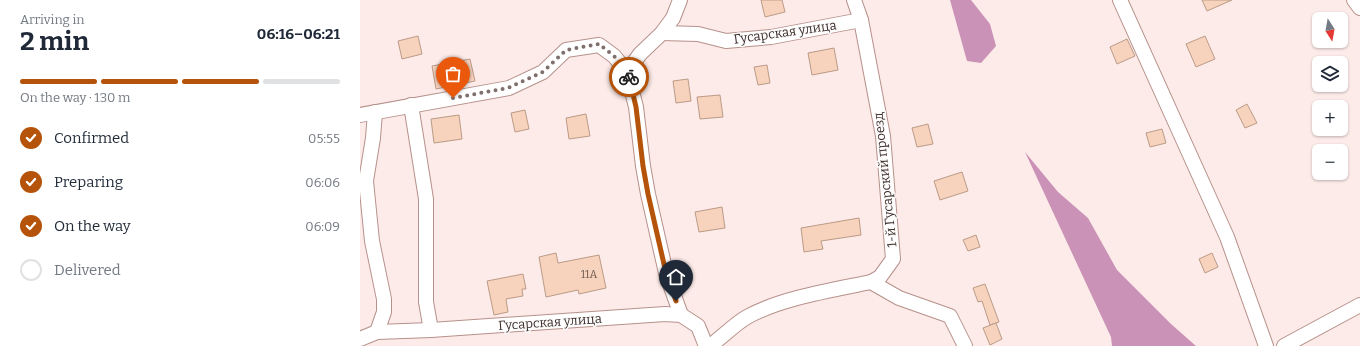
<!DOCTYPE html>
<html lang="en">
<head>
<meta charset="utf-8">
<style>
	body { margin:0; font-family:Bitter,serif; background:#f2f2f3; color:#1f2937; height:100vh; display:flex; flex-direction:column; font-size:15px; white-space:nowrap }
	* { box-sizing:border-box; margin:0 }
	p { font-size:13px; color:#747a83 }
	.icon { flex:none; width:22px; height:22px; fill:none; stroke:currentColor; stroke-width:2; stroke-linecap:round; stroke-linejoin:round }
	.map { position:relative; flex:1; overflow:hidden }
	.side { display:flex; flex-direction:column; background:#fff; width:360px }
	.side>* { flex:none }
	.needle { width:26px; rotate:169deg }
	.controls { position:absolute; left:952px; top:12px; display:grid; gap:8px }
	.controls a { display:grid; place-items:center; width:36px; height:36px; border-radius:6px; background:#fff; box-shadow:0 1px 3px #0004; font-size:20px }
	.pin { position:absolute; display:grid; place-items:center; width:34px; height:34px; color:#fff; margin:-41px -17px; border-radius:50% 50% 50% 0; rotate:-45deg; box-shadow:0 0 4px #0007 }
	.pin .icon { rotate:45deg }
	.courier { position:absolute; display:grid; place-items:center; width:40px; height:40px; margin:-20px; border:3px solid #b45309; border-radius:50%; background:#fff; color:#222; box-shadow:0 1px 5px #0007 }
	.headline em { font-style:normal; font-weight:700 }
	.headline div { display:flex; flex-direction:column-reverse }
	.headline { display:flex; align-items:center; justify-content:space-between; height:68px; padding:0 20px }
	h1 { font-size:26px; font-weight:700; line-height:30px }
	.bar { display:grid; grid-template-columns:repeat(4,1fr); gap:6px 4px; align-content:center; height:48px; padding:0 20px }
	.bar i { height:5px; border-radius:3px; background:#e0e1e3 }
	.bar .active { background:#b45309 }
	.bar p { grid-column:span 4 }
	ol { padding:0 20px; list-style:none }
	li { display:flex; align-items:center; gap:12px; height:44px }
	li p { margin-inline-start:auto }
	li .icon { padding:4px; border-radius:50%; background:#b45309; color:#fff; stroke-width:4 }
	li:last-child { color:#747a83 }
	li i { width:22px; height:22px; border:2px solid #e0e1e3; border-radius:50% }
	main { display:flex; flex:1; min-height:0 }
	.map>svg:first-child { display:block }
	.water { fill:#cb92b7 }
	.building { fill:#f7d2bc; stroke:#bb9b88 }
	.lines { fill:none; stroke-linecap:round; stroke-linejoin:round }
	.minor-casing { stroke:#b7918b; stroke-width:16 }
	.minor { stroke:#fff; stroke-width:14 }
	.done { stroke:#80706d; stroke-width:4; stroke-dasharray:0 7.2 }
	.route { stroke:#b45309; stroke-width:5 }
	.labels { text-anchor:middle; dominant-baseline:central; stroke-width:3; stroke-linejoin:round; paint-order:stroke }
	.number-label { font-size:11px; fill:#6c574f }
	.street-label { font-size:13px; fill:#3d2e2b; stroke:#fcfcfc }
</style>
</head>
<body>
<main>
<section class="side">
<div class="headline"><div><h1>2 min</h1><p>Arriving in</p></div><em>06:16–06:21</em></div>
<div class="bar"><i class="active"></i><i class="active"></i><i class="active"></i><i></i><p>On the way · 130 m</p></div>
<ol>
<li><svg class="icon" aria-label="check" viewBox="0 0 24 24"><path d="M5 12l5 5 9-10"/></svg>Confirmed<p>05:55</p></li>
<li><svg class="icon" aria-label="check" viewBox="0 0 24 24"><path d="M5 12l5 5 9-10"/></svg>Preparing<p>06:06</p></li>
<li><svg class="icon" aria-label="check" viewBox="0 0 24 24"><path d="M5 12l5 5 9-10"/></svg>On the way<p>06:09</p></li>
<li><i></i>Delivered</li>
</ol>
</section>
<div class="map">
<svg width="1000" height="346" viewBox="0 0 1000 346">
	<rect width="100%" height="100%" fill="#fcebe8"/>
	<g class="water">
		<polygon points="590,0 611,0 630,24 636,46 621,63 607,61"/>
		<polygon points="665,152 698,192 728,218 757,270 811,324 836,346 752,346 751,337"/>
	</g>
	<g class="building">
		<polygon points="401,0 422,0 425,12 405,17"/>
		<polygon points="842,0 872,0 847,11"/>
		<polygon points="58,36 62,54 42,59 38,41"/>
		<polygon points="845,36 855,59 836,67 826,44"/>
		<polygon points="767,39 775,56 757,64 750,47"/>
		<polygon points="474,48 478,70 452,75 448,53"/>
		<polygon points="110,59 115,81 76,89 72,66"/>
		<polygon points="407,65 410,83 398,85 394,67"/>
		<polygon points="328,79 331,101 316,103 313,81"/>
		<polygon points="360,95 363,117 340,119 337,97"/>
		<polygon points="887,104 897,123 885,128 876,110"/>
		<polygon points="165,110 169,129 155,132 151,113"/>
		<polygon points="226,114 230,136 209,139 206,118"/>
		<polygon points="99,115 102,139 74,143 71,119"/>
		<polygon points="568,124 573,144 557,147 552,128"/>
		<polygon points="802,129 806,143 790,147 786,133"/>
		<polygon points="602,172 608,191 580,200 574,181"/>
		<polygon points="362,207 365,228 339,232 335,212"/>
		<polygon points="499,218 501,235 461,241 463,249 444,252 441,228"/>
		<polygon points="616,235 620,247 608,251 603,240"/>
		<polygon points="196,253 198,263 239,255 246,288 219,294 218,290 186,297 179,257"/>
		<polygon points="852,253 858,267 845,273 839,259"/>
		<polygon points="163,274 166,289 162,289 163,296 146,299 148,312 134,315 127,281"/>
		<polygon points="625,284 639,322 630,325 622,301 618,302 613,288"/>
		<polygon points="636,323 642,339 630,345 623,328"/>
	</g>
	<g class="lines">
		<defs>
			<g id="minor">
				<polyline points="320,0 313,18 302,33 280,54 267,72 276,107 283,166 288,194 306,273 321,315"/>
				<polyline points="494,0 501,20 523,136 533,259 520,277 511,282 539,298 590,316 605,346"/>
				<polyline points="760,0 867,237 906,346"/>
				<polyline points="994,0 1000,8"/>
				<polyline points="302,33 338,34 366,41 411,37 501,20"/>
				<polyline points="51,105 66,199 66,302 71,330"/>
				<polyline points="15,112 13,138 6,181 12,241 24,299 24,312 17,332"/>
				<polyline points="0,115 149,88 183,72 206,50 239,45 254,56 267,72"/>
				<polyline points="0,339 17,332 71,330 305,314 321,315 338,326 346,346"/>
				<path d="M 350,346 C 361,338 376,323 387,317 C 421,298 473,290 511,282"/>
				<polyline points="924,346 1000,305"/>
			</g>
		</defs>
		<use href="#minor" class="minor-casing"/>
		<use href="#minor" class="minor"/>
	</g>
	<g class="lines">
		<path class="done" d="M 93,98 L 148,88 L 183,72 L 206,50 L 239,44 C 250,53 265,63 269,77"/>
		<polyline class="route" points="269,77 276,107 283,166 288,194 306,273 316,301"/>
	</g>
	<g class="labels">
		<g class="number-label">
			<text x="229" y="274">11А</text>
		</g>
		<g class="street-label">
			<text transform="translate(425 32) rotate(-8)">Гусарская улица</text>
			<text transform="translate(525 180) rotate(-96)">1-й Гусарский проезд</text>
			<text transform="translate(190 322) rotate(-4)">Гусарская улица</text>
		</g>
	</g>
</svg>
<div class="controls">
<a><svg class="needle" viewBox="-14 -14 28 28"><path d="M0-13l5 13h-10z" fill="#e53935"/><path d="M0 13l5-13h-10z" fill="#747a83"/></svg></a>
<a><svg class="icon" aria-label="layers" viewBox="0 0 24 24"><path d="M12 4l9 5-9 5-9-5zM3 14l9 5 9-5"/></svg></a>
<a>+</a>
<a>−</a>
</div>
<div class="pin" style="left:93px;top:98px;background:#ea580c"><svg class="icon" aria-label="bag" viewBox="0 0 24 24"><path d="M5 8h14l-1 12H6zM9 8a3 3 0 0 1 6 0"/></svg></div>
<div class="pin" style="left:316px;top:301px;background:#1f2937"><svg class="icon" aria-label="home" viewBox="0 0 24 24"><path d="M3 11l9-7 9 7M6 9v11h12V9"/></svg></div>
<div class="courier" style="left:269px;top:77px"><svg class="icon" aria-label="bike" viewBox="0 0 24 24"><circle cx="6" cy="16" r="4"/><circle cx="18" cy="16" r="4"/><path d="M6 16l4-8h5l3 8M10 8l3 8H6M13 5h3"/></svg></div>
</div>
</main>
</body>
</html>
